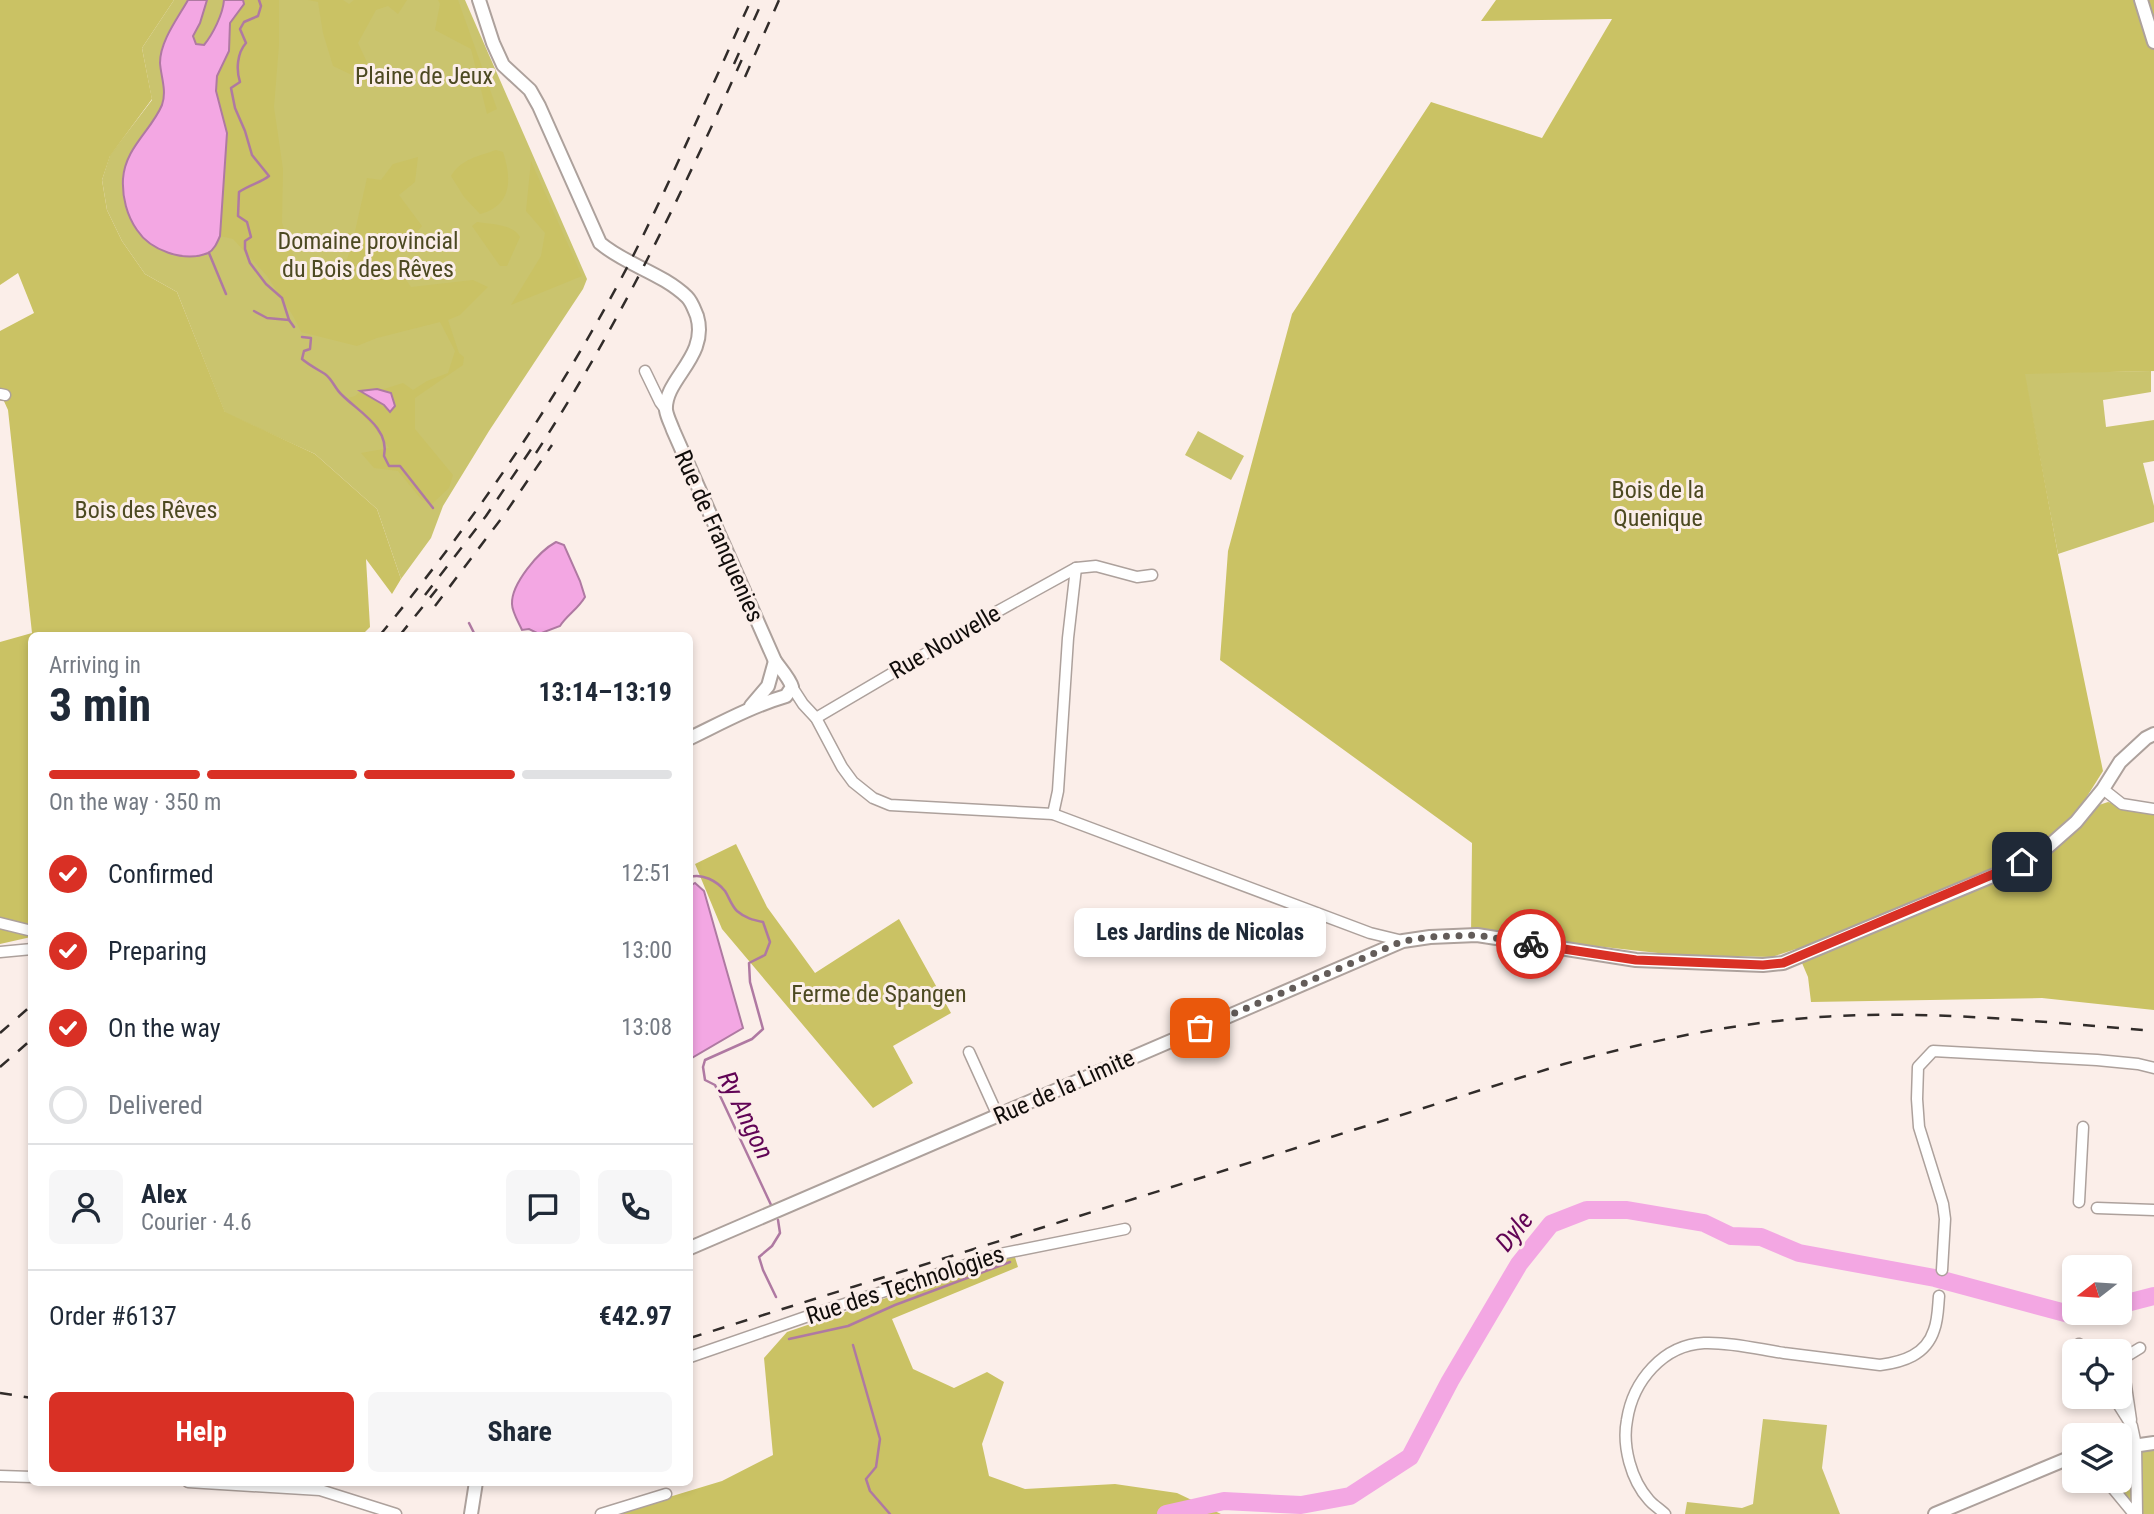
<!DOCTYPE html>
<html lang="en">
<head>
<meta charset="utf-8">
<style>
	body { margin:0; font-family:"Roboto Condensed",sans-serif; background:#f6f6f7; color:#1f2937; height:100vh; display:flex; flex-direction:column; font-size:26px; white-space:nowrap }
	* { box-sizing:border-box; margin:0 }
	p { font-size:23px; color:#747a83 }
	.icon { flex:none; width:38px; height:38px; fill:none; stroke:currentColor; stroke-width:2; stroke-linecap:round; stroke-linejoin:round }
	.map { position:relative; flex:1; overflow:hidden }
	.side { position:absolute; left:28px; top:632px; width:665px; height:854px; display:flex; flex-direction:column; background:#fff; border-radius:10px; box-shadow:0 4px 10px #0003 }
	.side>* { flex:none }
	.needle { width:46px; rotate:253deg }
	.controls { position:absolute; left:2062px; top:1255px; display:grid; gap:14px }
	.controls a { display:grid; place-items:center; width:70px; height:70px; border-radius:10px; background:#fff; box-shadow:0 4px 10px #0003; font-size:35px }
	.pin { position:absolute; display:grid; place-items:center; width:60px; height:60px; color:#fff; margin:-30px; border-radius:14px; box-shadow:0 4px 10px #0006 }
	.courier { position:absolute; display:grid; place-items:center; width:70px; height:70px; margin:-35px; border:5px solid #d93025; border-radius:50%; background:#fff; color:#222; box-shadow:0 2px 9px #0007 }
	.bubble { position:absolute; height:49px; border-radius:10px; background:#fff; box-shadow:0 4px 10px #0003; font-size:23px; font-weight:700; line-height:49px; text-align:center }
	.summary em { font-style:normal; font-weight:700 }
	.summary div { display:flex; flex-direction:column-reverse }
	.summary { display:flex; align-items:center; justify-content:space-between; height:119px; padding:0 21px }
	h1 { font-size:46px; font-weight:700; line-height:52px }
	.bar { display:grid; grid-template-columns:repeat(4,1fr); gap:10px 7px; align-content:center; height:84px; padding:0 21px }
	.bar i { height:9px; border-radius:5px; background:#e0e1e3 }
	.bar .on { background:#d93025 }
	.bar p { grid-column:span 4 }
	.line { display:flex; align-items:center; gap:18px; padding:0 21px; border-top:2px solid #e0e1e3 }
	.line div { flex:1 }
	.round { display:grid; place-items:center; flex:none; width:74px; height:74px; border-radius:10px; background:#f6f6f7 }
	ol { padding:0 21px; list-style:none }
	li { display:flex; align-items:center; gap:21px; height:77px }
	li p { margin-inline-start:auto }
	li .icon { padding:7px; border-radius:50%; background:#d93025; color:#fff; stroke-width:4 }
	li:last-child { color:#747a83 }
	li i { width:38px; height:38px; border:4px solid #e0e1e3; border-radius:50% }
	.button { display:flex; gap:14px; margin-top:auto; padding:14px 21px }
	.button a { flex:1; height:80px; border-radius:10px; background:#d93025; color:#fff; font-size:28px; font-weight:700; line-height:80px; text-align:center }
	.button a+a { background:#f6f6f7; color:#1f2937 }
	.map>svg:first-child { display:block }
	.green { fill:#cac46e }
	.forest { fill:#cac264 }
	.water { fill:#f3a7e3; stroke:#af79a2; stroke-width:2 }
	.lines { fill:none; stroke-linecap:round; stroke-linejoin:round }
	.stream { stroke:#af79a2; stroke-width:2.5 }
	.river { stroke:#f3a7e3; stroke-width:18 }
	.street-casing { stroke:#ada19c; stroke-width:13 }
	.secondary-casing { stroke:#ada19c; stroke-width:16 }
	.street { stroke:#fff; stroke-width:10 }
	.secondary { stroke:#fff; stroke-width:12 }
	.rail { stroke:#312c2a; stroke-width:2.5; stroke-dasharray:12 12; stroke-linecap:butt }
	.done { stroke:#635c59; stroke-width:7; stroke-dasharray:0 12.6 }
	.route { stroke:#d93025; stroke-width:9 }
	.labels { text-anchor:middle; dominant-baseline:central; stroke-width:6; stroke-linejoin:round; paint-order:stroke }
	.park-label { font-size:24px; fill:#4c4921; stroke:#fbeee9 }
	.street-label { font-size:24px; fill:#110d0b; stroke:#fbeee9 }
	.water-label { font-size:26px; font-style:italic; fill:#610455; stroke:#fbeee9 }
</style>
</head>
<body>
<div class="map">
<svg width="2154" height="1514" viewBox="0 0 2154 1514">
	<rect width="100%" height="100%" fill="#fbeee9"/>
	<g class="green">
		<polygon points="174,0 465,0 587,279 583,289 489,431 443,506 431,538 401,579 377,509 315,454 225,413 177,292 145,274 122,241 107,210 102,180 110,155 152,100 142,48"/>
		<polygon points="2151,371 2151,392 2103,400 2106,427 2154,420 2154,461 2143,463 2154,506 2154,522 2058,554 2024,373"/>
		<polygon points="1198,431 1244,456 1231,480 1185,455"/>
		<polygon points="1763,1419 1827,1425 1822,1468 1840,1514 1685,1514 1687,1502 1742,1508 1753,1504"/>
		<polygon points="2154,1448 2154,1514 2140,1514 2114,1481 2119,1480 2119,1456"/>
	</g>
	<g class="forest">
		<polygon points="0,0 174,0 142,48 152,99 110,156 102,180 107,210 122,241 145,274 177,292 225,412 315,454 377,509 401,579 392,594 366,559 370,627 362,635 32,635 31,937 0,944 0,642 32,633 8,410 3,399 0,398 0,331 34,313 18,273 0,285"/>
		<polygon points="243,0 279,0 279,45 274,107 283,169 282,223 296,262 329,280 342,271 351,249 367,178 381,180 393,164 418,157 415,182 399,195 422,226 393,261 411,287 473,280 488,287 460,315 448,320 459,353 464,357 463,365 415,398 415,429 453,475 449,488 432,504 421,499 398,471 374,468 361,453 389,448 377,431 348,398 355,396 360,391 390,411 391,393 381,390 403,383 413,390 427,381 448,373 455,351 440,322 377,338 357,346 301,332 293,316 267,276 233,239 220,236 227,133 216,91 217,76 229,51 230,23 243,4"/>
		<polygon points="308,0 343,0 349,4 354,0 407,0 398,14 388,6 376,10 358,43 379,88 333,66 323,33 318,2"/>
		<polygon points="438,0 458,0 497,109 487,114 471,49 435,30 440,4"/>
		<polygon points="1496,0 2154,0 2154,371 2025,374 2058,554 2103,771 2086,798 2096,806 2108,802 2154,815 2154,1010 2042,998 1811,1002 1808,977 1796,949 1772,957 1676,955 1550,941 1471,936 1472,843 1220,660 1228,551 1292,314 1431,102 1542,138 1612,19 1481,21"/>
		<path d="M 496,150 L 503,152 C 512,179 512,206 480,214 L 464,197 L 451,176 C 461,159 479,156 496,150 Z"/>
		<polygon points="531,161 582,276 511,305 541,256 545,233 526,211"/>
		<path d="M 477,222 C 490,224 513,224 520,237 L 507,266 L 500,266 L 472,226 Z"/>
		<polygon points="736,844 767,907 815,973 899,919 951,1013 893,1046 913,1083 873,1108 722,929 695,864"/>
		<polygon points="1014,1254 1018,1267 892,1319 913,1369 954,1388 987,1372 1004,1382 982,1444 989,1476 1025,1489 1115,1484 1177,1493 1221,1514 613,1514 722,1481 773,1455 764,1358 787,1332"/>
	</g>
	<g class="water">
		<path d="M 188,0 L 207,0 L 200,23 L 193,36 L 196,44 L 204,45 C 213,34 223,14 224,0 L 243,0 L 244,4 L 230,23 L 229,51 L 217,76 L 216,91 L 227,133 L 220,236 C 217,243 214,250 208,253 C 184,263 150,250 137,230 C 127,216 122,197 123,179 C 125,148 151,131 162,105 C 167,91 161,77 160,63 C 160,41 178,18 188,0 Z"/>
		<polygon points="377,389 391,393 395,406 390,412 384,405 360,391"/>
		<path d="M 556,542 L 564,545 L 580,581 L 585,597 C 578,609 567,615 560,626 L 539,634 L 529,629 L 522,630 C 519,623 512,612 512,604 C 511,584 539,551 556,542 Z"/>
		<polygon points="695,883 704,891 743,1028 690,1059 690,886"/>
	</g>
	<g class="lines">
		<g class="stream">
			<path d="M 259,0 L 261,6 L 258,16 L 244,22 L 240,29 L 246,43 C 237,53 236,70 240,82 L 231,88 L 235,108 L 245,131 L 252,155 L 269,176 C 262,182 249,185 239,192 L 238,216 L 247,222 L 251,237 L 245,241 L 245,249 L 250,263 L 266,284 L 282,298 L 289,320"/>
			<polyline points="209,253 226,294"/>
			<polyline points="254,311 267,318 289,320 294,327"/>
			<path d="M 302,337 L 311,338 L 310,349 L 304,351 L 302,359 C 309,365 317,369 325,374 C 333,380 335,389 342,395 C 359,412 390,428 384,456 L 389,466 L 400,466 L 433,508"/>
			<polyline points="469,623 475,635"/>
			<path d="M 690,877 C 702,873 717,881 725,891 C 729,897 731,905 737,911 C 745,918 753,920 763,922 L 770,942 L 765,955 L 749,963 L 750,982 L 763,1029 L 752,1039 L 705,1060 L 703,1067 L 705,1080 L 715,1085 L 772,1207"/>
			<polyline points="776,1297 763,1270 759,1257 772,1246 780,1233 778,1220"/>
			<polyline points="789,1339 848,1326 895,1305 1010,1262"/>
			<polyline points="853,1345 880,1439 876,1467 866,1479 870,1491 890,1514"/>
		</g>
		<g class="river">
			<polyline points="2119,1305 2154,1296"/>
			<polyline points="1166,1514 1224,1501 1301,1505 1350,1496 1410,1457 1450,1381 1519,1264 1551,1224 1587,1210 1627,1210 1704,1223 1731,1236 1761,1237 1799,1253 1935,1278 2069,1314 2092,1312"/>
		</g>
		<defs>
			<g id="street">
				<polyline points="645,371 660,402 666,410"/>
				<polyline points="0,394 5,395"/>
				<polyline points="792,687 803,704 816,718 842,767 853,782 873,798 890,805 1053,814 1370,933 1403,941"/>
				<polyline points="816,718 991,615 1076,568 1096,566 1137,577 1152,575"/>
				<polyline points="2103,789 2122,804 2154,809"/>
				<polyline points="1053,814 1058,791 1068,638 1076,568"/>
				<polyline points="0,923 32,931"/>
				<polyline points="0,952 32,949"/>
				<polyline points="969,1052 998,1116"/>
				<polyline points="2079,1202 2083,1127"/>
				<polyline points="2097,1208 2154,1210"/>
				<polyline points="1942,1270 1945,1219 1943,1204 1919,1127 1917,1099 1918,1067 1933,1051 2097,1060 2138,1064 2154,1068"/>
				<polyline points="2079,1344 2084,1351"/>
				<polyline points="690,1357 820,1312 1000,1254 1125,1229"/>
				<polyline points="2113,1396 2132,1426 2136,1445 2137,1514"/>
				<polyline points="2131,1420 2122,1359 2140,1348"/>
				<polyline points="0,1476 32,1477"/>
				<polyline points="2106,1480 2134,1514"/>
				<polyline points="188,1482 320,1490 396,1514"/>
				<polyline points="601,1514 666,1494"/>
				<path d="M 1665,1514 C 1660,1509 1653,1505 1649,1500 C 1631,1480 1622,1446 1627,1420 C 1633,1381 1663,1345 1704,1343 C 1730,1342 1758,1349 1784,1353 C 1816,1357 1848,1361 1880,1365 C 1903,1362 1926,1355 1934,1330 C 1938,1320 1938,1307 1939,1296"/>
			</g>
			<g id="secondary">
				<path d="M 479,0 L 493,43 L 503,65 L 530,90 L 539,106 L 600,243 C 626,265 662,273 687,297 C 692,302 694,309 697,316 C 709,357 664,379 666,410 C 667,417 671,424 673,430 L 775,661 C 780,668 790,679 792,687 L 786,696 C 752,706 721,723 690,738"/>
				<polyline points="2141,0 2154,42"/>
				<polyline points="751,706 768,686 775,661"/>
				<polyline points="690,1248 1403,941 1430,937 1477,935 1636,960 1763,965 1783,963 2002,872 2042,852 2076,822 2103,789 2120,762 2146,738 2154,734"/>
				<polyline points="2119,1448 2154,1443"/>
				<polyline points="471,1514 476,1482"/>
				<polyline points="1935,1514 2074,1456"/>
			</g>
		</defs>
		<use href="#street" class="street-casing"/>
		<use href="#secondary" class="secondary-casing"/>
		<use href="#street" class="street"/>
		<use href="#secondary" class="secondary"/>
		<g class="rail">
			<polyline points="734,64 763,0"/>
			<polyline points="745,77 779,0"/>
			<path d="M 536,453 C 619,325 681,196 743,57"/>
			<polyline points="425,595 486,516 536,442"/>
			<polyline points="435,606 504,515 552,445"/>
			<path d="M 380,635 C 477,518 563,391 633,256 C 675,172 712,86 751,0"/>
			<polyline points="400,635 437,589"/>
			<polyline points="0,1033 32,1005"/>
			<polyline points="0,1067 32,1039"/>
			<path d="M 690,1338 L 1564,1064 C 1634,1045 1705,1029 1777,1021 C 1902,1006 2029,1021 2154,1031"/>
			<polyline points="0,1393 32,1398"/>
		</g>
	</g>
	<g class="lines">
		<polyline class="done" points="1200,1028 1403,941 1430,937 1477,935 1531,944"/>
		<polyline class="route" points="1531,944 1636,960 1763,965 1783,963 2022,862"/>
	</g>
	<g class="labels">
		<g class="park-label">
			<text x="424" y="76">Plaine de Jeux</text>
			<text x="368" y="241">Domaine provincial<tspan x="368" dy="28">du Bois des Rêves</tspan></text>
			<text x="1658" y="490">Bois de la<tspan x="1658" dy="28">Quenique</tspan></text>
			<text x="146" y="510">Bois des Rêves</text>
			<text x="879" y="994">Ferme de Spangen</text>
		</g>
		<g class="street-label">
			<text transform="translate(719 536) rotate(66)">Rue de Franquenies</text>
			<text transform="translate(945 642) rotate(-30)">Rue Nouvelle</text>
			<text transform="translate(1064 1087) rotate(-24)">Rue de la Limite</text>
			<text transform="translate(905 1285) rotate(-18)">Rue des Technologies</text>
		</g>
		<g class="water-label">
			<text transform="translate(746 1115) rotate(64)">Ry Angon</text>
			<text transform="translate(1514 1231) rotate(-51)">Dyle</text>
		</g>
	</g>
</svg>
<div class="controls">
<a><svg class="needle" viewBox="-14 -14 28 28"><path d="M0-13l5 13h-10z" fill="#e53935"/><path d="M0 13l5-13h-10z" fill="#747a83"/></svg></a>
<a><svg class="icon" aria-label="locate" viewBox="0 0 24 24"><circle cx="12" cy="12" r="6"/><path d="M12 2v4M12 18v4M2 12h4M18 12h4"/></svg></a>
<a><svg class="icon" aria-label="layers" viewBox="0 0 24 24"><path d="M12 4l9 5-9 5-9-5zM3 14l9 5 9-5"/></svg></a>
</div>
<div class="pin" style="left:1200px;top:1028px;background:#ea580c"><svg class="icon" aria-label="bag" viewBox="0 0 24 24"><path d="M5 8h14l-1 12H6zM9 8a3 3 0 0 1 6 0"/></svg></div>
<div class="pin" style="left:2022px;top:862px;background:#1f2937"><svg class="icon" aria-label="home" viewBox="0 0 24 24"><path d="M3 11l9-7 9 7M6 9v11h12V9"/></svg></div>
<div class="courier" style="left:1531px;top:944px"><svg class="icon" aria-label="bike" viewBox="0 0 24 24"><circle cx="6" cy="16" r="4"/><circle cx="18" cy="16" r="4"/><path d="M6 16l4-8h5l3 8M10 8l3 8H6M13 5h3"/></svg></div>
<div class="bubble" style="left:1074px;top:908px;width:252px">Les Jardins de Nicolas</div>
<section class="side">
<div class="summary"><div><h1>3 min</h1><p>Arriving in</p></div><em>13:14–13:19</em></div>
<div class="bar"><i class="on"></i><i class="on"></i><i class="on"></i><i></i><p>On the way · 350 m</p></div>
<ol>
<li><svg class="icon" aria-label="check" viewBox="0 0 24 24"><path d="M5 12l5 5 9-10"/></svg>Confirmed<p>12:51</p></li>
<li><svg class="icon" aria-label="check" viewBox="0 0 24 24"><path d="M5 12l5 5 9-10"/></svg>Preparing<p>13:00</p></li>
<li><svg class="icon" aria-label="check" viewBox="0 0 24 24"><path d="M5 12l5 5 9-10"/></svg>On the way<p>13:08</p></li>
<li><i></i>Delivered</li>
</ol>
<div class="line" style="height:126px"><a class="round"><svg class="icon" aria-label="person" viewBox="0 0 24 24"><circle cx="12" cy="8" r="4"/><path d="M4 21q1-7 8-7t8 7"/></svg></a><div><b>Alex</b><p>Courier · 4.6</p></div><a class="round"><svg class="icon" aria-label="chat" viewBox="0 0 24 24"><path d="M4 5h16v11H9l-5 4z"/></svg></a><a class="round"><svg class="icon" aria-label="phone" viewBox="0 0 24 24"><path d="M5 4h4l2 5-3 2q2 4 5 5l2-3 5 2v4C11 20 4 13 5 4z"/></svg></a></div>
<div class="line" style="height:91px"><div>Order #6137</div><b>€42.97</b></div>
<div class="button"><a>Help</a><a>Share</a></div>
</section>
</div>
</body>
</html>
